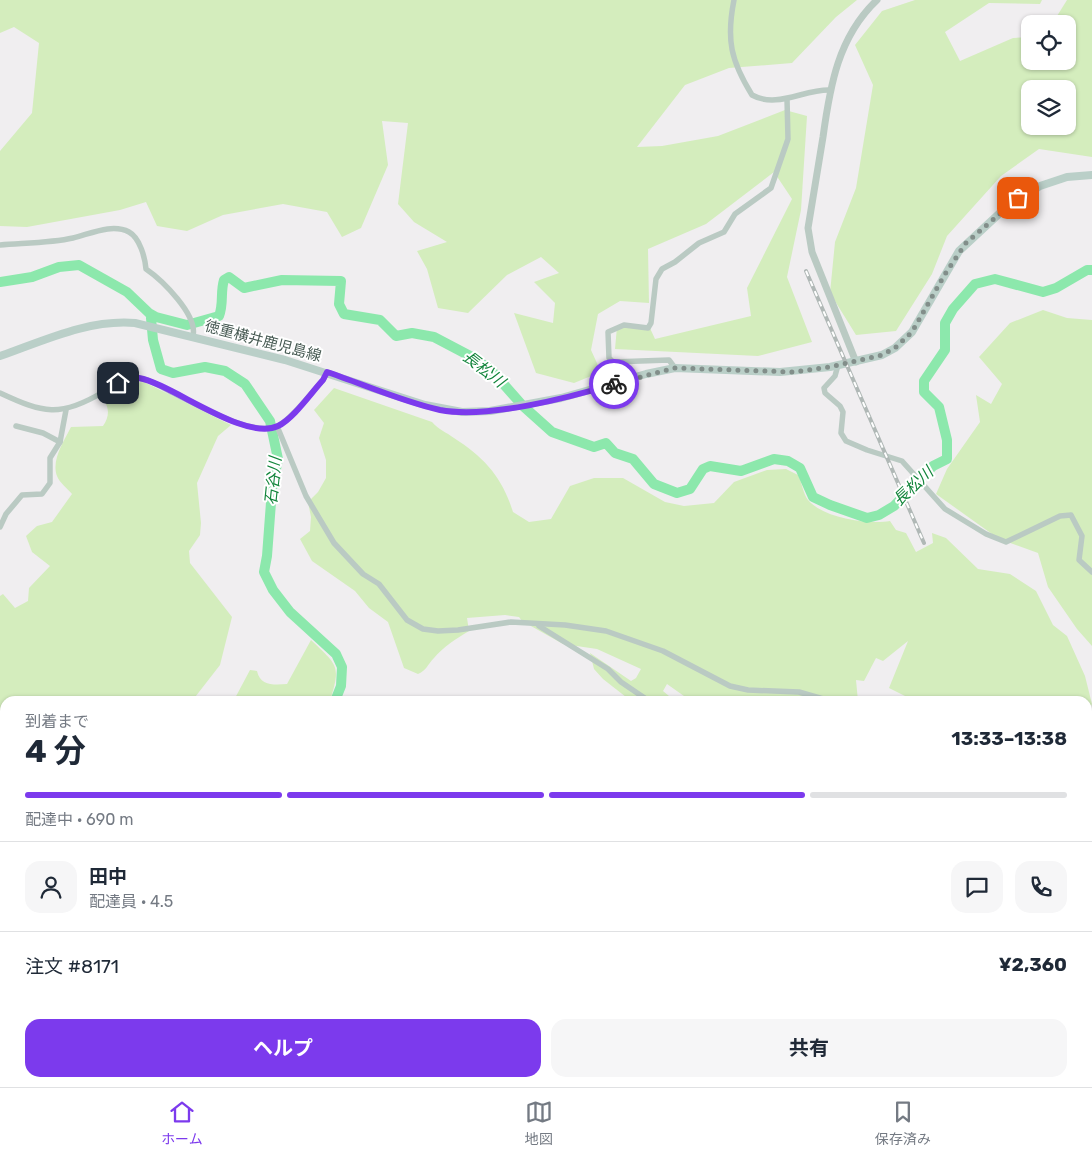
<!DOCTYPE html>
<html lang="ja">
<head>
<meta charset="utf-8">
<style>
	body { margin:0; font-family:Rubik,"Noto Sans JP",sans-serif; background:#f6f6f7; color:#1f2937; height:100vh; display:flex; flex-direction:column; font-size:19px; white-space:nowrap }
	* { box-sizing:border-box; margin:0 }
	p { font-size:16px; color:#747a83 }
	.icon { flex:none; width:28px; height:28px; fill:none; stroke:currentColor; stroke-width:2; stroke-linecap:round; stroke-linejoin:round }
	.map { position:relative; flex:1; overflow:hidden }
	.panel { position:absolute; left:0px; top:696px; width:1092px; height:391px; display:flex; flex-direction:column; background:#fff; border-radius:15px 15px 0 0; box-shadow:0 1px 4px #0004 }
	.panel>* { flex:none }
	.buttons { position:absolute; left:1021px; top:15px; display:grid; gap:10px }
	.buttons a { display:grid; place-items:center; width:55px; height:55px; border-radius:10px; background:#fff; box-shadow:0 1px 4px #0004; font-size:25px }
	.pin { position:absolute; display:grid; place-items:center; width:42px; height:42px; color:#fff; margin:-21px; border-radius:10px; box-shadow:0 2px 8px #0006 }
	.courier { position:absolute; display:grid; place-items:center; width:50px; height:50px; margin:-25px; border:4px solid #7c3aed; border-radius:50%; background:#fff; color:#222; box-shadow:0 1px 6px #0007 }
	.summary em { font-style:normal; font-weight:700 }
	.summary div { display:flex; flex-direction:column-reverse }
	.summary { display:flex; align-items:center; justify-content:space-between; height:85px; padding:0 25px }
	h1 { font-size:32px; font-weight:700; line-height:38px }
	.bar { display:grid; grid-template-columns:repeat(4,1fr); gap:8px 5px; align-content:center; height:60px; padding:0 25px }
	.bar i { height:6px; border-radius:4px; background:#e0e1e3 }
	.bar .selected { background:#7c3aed }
	.bar p { grid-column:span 4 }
	.line { display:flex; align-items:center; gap:12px; padding:0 25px; border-top:1px solid #e0e1e3 }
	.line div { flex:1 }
	.round { display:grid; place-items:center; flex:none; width:52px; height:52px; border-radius:15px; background:#f6f6f7 }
	.primary-button { display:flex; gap:10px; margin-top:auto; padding:10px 25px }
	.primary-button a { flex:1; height:58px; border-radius:15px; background:#7c3aed; color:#fff; font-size:20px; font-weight:700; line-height:58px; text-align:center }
	.primary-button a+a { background:#f6f6f7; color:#1f2937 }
	.dock { display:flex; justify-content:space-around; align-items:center; height:70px; border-top:1px solid #e0e1e3; background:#fff; font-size:14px; color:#747a83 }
	.dock a { display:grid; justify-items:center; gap:2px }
	.dock .selected { color:#7c3aed }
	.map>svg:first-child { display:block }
	.green { fill:#d4edbd; fill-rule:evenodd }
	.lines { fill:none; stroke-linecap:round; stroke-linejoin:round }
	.river { stroke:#8ce8ac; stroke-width:10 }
	.minor { stroke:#bacac3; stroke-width:5.5 }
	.tertiary { stroke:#bacac3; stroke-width:7 }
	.secondary { stroke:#bacfc8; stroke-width:8 }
	.rail-casing { stroke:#b0b8b6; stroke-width:4 }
	.rail { stroke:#fff; stroke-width:2; stroke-dasharray:5.5; stroke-linecap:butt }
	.done { stroke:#828e8a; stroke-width:5; stroke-dasharray:0 9 }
	.route { stroke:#7c3aed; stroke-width:6 }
	.labels { text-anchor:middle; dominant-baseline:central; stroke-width:4; stroke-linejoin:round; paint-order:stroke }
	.street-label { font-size:15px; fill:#475a53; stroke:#fff }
	.water-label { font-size:16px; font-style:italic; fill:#12853b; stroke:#fff }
</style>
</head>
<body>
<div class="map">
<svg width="1092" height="1087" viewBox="0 0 1092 1087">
	<rect width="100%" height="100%" fill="#f0eef0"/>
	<g class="green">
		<polygon points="0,0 857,0 836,17 792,63 729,68 685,85 637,147 662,146 718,136 785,110 807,116 801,210 787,277 812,342 758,356 615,349 617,327 649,326 655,339 751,316 747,288 792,199 774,172 706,224 648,249 649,303 620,301 598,314 591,350 601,372 574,383 536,373 514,313 553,323 555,303 534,282 559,273 541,257 507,275 468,313 438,308 427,269 417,251 447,242 414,222 398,204 408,123 382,121 388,165 361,228 342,237 327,212 283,204 223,215 187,231 157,226 146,202 120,210 27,227 0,226 0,151 32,113 39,43 14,27 0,33"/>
		<path d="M 915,0 L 1042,0 L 1040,4 L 989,3 L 945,32 L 960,61 L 1013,38 L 1030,37 L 1030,61 L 1068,61 L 1068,24 L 1052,24 L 1067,0 L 1092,0 L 1092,157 L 1039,149 L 1001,176 L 947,236 L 932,274 L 896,331 L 856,335 L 830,293 L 835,242 L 856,188 L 873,85 L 855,45 L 882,11 ZM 1030,89 L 1068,89 L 1068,126 L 1030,126 Z"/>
		<polygon points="1043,310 1067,318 1092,320 1092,646 1077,629 1048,587 1038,553 999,539 936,494 947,469 980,422 976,395 991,404 1002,384 979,357 1010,323"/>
		<path d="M 144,382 L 231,425 L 218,436 L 197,483 L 201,523 L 200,535 L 189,551 L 190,563 L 232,617 L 220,665 L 192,701 L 5,701 L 5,1082 L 208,1082 L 213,1087 L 0,1087 L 0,596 L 3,594 L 15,608 L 28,601 L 29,588 L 50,566 L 32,552 L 26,536 L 37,526 L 52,522 L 72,494 C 68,489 59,482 57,476 C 51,460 64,441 71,427 L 103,426 C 111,415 109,404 99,395 L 125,384 Z"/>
		<path d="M 334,388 L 432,422 C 439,430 446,432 454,438 C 485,458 502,477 513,512 L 529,522 L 551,519 L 570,486 L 594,478 L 623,478 L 665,502 L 684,506 L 714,503 L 734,482 L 767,470 L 786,469 L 798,475 C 802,482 803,494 808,500 C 823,518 868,525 890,521 L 896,530 L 906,533 L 916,552 L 933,543 L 932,533 L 946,538 L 978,569 L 1010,574 L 1036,591 L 1053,625 L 1067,636 L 1085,676 L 1092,704 L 1088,712 L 1088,701 L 910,701 L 911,699 L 889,688 L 908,641 L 883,661 L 876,658 L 864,681 L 856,680 L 858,701 L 691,701 L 667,684 L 663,691 L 675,701 L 634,701 L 626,697 L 603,679 L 594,669 L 590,653 L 631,681 L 636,678 L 641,669 L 597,649 L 563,644 L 522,621 L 519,617 L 505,615 L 467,618 L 469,631 C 457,638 443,647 434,658 C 427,665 427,670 418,674 L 404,668 L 388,622 L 369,608 L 355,591 L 312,561 L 300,539 L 310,531 L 311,517 L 308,502 L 318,492 L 326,478 L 326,460 L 319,438 L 324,423 L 314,410 Z"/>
		<path d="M 311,640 C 338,666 341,665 330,701 L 219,701 L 222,697 L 234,700 L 250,670 L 257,671 C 260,686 274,685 287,684 Z"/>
		<polygon points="1088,716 1092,716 1092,805 1088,802"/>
		<polygon points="1092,959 1092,1087 498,1087 499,1082 533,1084 535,1082 1088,1082 1088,960"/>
		<polygon points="261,1083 330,1083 330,1087 266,1087"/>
	</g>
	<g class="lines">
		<g class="river">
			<path d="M 0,282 L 32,277 L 59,267 L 79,265 L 127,292 L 149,313 L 156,317 L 187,325 L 219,316 C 224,303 220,293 224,280 L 229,277 L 244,288 L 282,280 L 341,281 L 339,304 L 344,314 L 380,320 L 396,336 L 412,333 L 434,337 L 472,357 L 491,370 L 523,406 L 552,432 L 594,447 L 606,443 L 615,453 L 633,459 L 654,484 L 677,493 L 690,489 L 703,469 L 710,466 L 741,471 L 774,459 L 788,461 L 800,468 L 813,497 L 830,505 L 867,518 L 879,515 L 894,506 L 933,466 L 947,459 L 947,440 L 939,407 L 924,392 L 924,381 L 945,350 L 945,323 L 953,309 L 975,284 L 995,279 L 1043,292 L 1056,288 L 1087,270 L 1092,270"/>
			<polyline points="151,318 153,340 161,369 173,373 205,367 225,371 245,384 270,421 278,459 272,489 267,556 264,572 273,590 290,612 336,654 342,667 341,686 335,701"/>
			<polyline points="1088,852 1092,848"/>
		</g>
		<g class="minor">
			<path d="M 734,0 C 726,40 731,61 752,95 C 777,109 804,89 830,90"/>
			<path d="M 0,245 C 23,243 51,243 73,238 C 90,234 112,223 129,232 C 140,238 145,258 146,269 C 162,280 198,315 193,336"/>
			<polyline points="838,365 835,376 824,388 825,393 840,406 843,412 841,433 846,441 867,450 902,461 945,509 986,534 1006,542 1060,516 1071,515 1082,536 1079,560 1092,572"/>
			<polyline points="675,368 669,360 613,362 609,358 608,332 624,325 648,328 651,323 656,279 662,269 675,262 699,243 724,232 735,214 771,188 788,139 787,99"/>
			<path d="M 0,393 C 43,413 60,418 103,392 C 113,386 124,378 137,378 C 149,378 164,389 175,394 C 197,405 255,438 278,426 C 293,418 311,393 323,380 L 327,372"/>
			<polyline points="16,426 43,433 60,442"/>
			<polyline points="277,426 306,496 334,543 363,574 379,584 407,620 423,629 438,631 458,630 511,622 565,625 606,631 663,651 730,686 748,690 799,692 830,701"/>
			<polyline points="0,527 6,514 22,495 42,494 50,483 50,458 60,442 66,410"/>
			<polyline points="539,626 608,669 621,682 649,701"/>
			<polyline points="1088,717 1092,717"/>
			<polyline points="1088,744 1092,742"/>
			<polyline points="1088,789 1092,788"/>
			<polyline points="403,1082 409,1087"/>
			<polyline points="445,1082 453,1087"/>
			<polyline points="424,1087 428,1082"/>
		</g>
		<path class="tertiary" d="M 856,362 L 812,252 L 808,228 C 813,198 818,167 823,137 C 830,86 838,37 877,0"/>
		<path class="secondary" d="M 0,356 C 43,341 88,319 135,323 L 285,360 L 425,405 L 462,412 L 490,411 L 561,398 L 646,374 L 675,368 L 780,372 L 830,367 L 882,355 L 895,348 L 912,332 L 959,251 L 1001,212 L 1040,186 L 1067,177 L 1092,175"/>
		<defs>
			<g id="rail">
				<polyline points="806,271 924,543"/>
				<polyline points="1088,875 1092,884"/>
			</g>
		</defs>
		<use href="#rail" class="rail-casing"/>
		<use href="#rail" class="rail"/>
	</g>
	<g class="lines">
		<polyline class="done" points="614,384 675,368 793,372 830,367 882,355 895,348 912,332 945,274 966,243 1018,198"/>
		<path class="route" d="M 118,383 C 124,381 132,377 139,378 C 172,384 245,442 278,426 C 293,419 311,393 323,380 L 327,372 C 363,384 403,402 440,410 C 487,419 568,398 614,384"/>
	</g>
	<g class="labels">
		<g class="street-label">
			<text transform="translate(263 341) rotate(15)">徳重横井鹿児島線</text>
		</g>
		<g class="water-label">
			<text transform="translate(484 369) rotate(38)">長松川</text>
			<text transform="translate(273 481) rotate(-84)">石谷川</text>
			<text transform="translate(913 486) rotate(-43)">長松川</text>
		</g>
	</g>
</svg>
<div class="buttons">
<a><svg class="icon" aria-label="locate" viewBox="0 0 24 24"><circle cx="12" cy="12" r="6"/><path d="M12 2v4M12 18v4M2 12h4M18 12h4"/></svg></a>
<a><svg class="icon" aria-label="layers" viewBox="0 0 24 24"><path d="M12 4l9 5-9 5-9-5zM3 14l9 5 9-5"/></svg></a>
</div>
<div class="pin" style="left:1018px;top:198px;background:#ea580c"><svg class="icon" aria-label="bag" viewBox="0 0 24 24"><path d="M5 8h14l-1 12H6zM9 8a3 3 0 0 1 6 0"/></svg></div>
<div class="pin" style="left:118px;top:383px;background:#1f2937"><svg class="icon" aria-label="home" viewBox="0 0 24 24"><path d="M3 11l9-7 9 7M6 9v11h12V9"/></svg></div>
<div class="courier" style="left:614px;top:384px"><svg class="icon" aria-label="bike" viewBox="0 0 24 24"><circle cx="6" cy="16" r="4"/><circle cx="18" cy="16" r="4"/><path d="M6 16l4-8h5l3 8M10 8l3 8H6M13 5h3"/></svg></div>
<section class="panel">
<div class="summary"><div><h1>4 分</h1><p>到着まで</p></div><em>13:33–13:38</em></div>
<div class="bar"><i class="selected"></i><i class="selected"></i><i class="selected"></i><i></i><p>配達中 · 690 m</p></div>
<div class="line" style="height:90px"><a class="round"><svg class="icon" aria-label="person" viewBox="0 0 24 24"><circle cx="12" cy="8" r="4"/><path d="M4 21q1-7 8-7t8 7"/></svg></a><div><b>田中</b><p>配達員 · 4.5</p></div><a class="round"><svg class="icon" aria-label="chat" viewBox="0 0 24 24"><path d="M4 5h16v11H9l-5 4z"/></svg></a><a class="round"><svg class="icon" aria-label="phone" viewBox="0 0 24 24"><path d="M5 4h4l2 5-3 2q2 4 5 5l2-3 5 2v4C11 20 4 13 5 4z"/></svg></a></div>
<div class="line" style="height:65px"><div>注文 #8171</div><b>¥2,360</b></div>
<div class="primary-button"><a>ヘルプ</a><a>共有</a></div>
</section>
</div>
<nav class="dock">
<a class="selected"><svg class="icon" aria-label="home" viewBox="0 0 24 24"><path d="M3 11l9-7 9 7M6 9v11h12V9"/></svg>ホーム</a>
<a><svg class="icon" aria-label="map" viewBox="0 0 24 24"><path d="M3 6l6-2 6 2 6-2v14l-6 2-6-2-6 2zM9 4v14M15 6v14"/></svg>地図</a>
<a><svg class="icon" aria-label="saved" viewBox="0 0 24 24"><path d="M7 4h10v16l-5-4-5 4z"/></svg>保存済み</a>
</nav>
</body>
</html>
